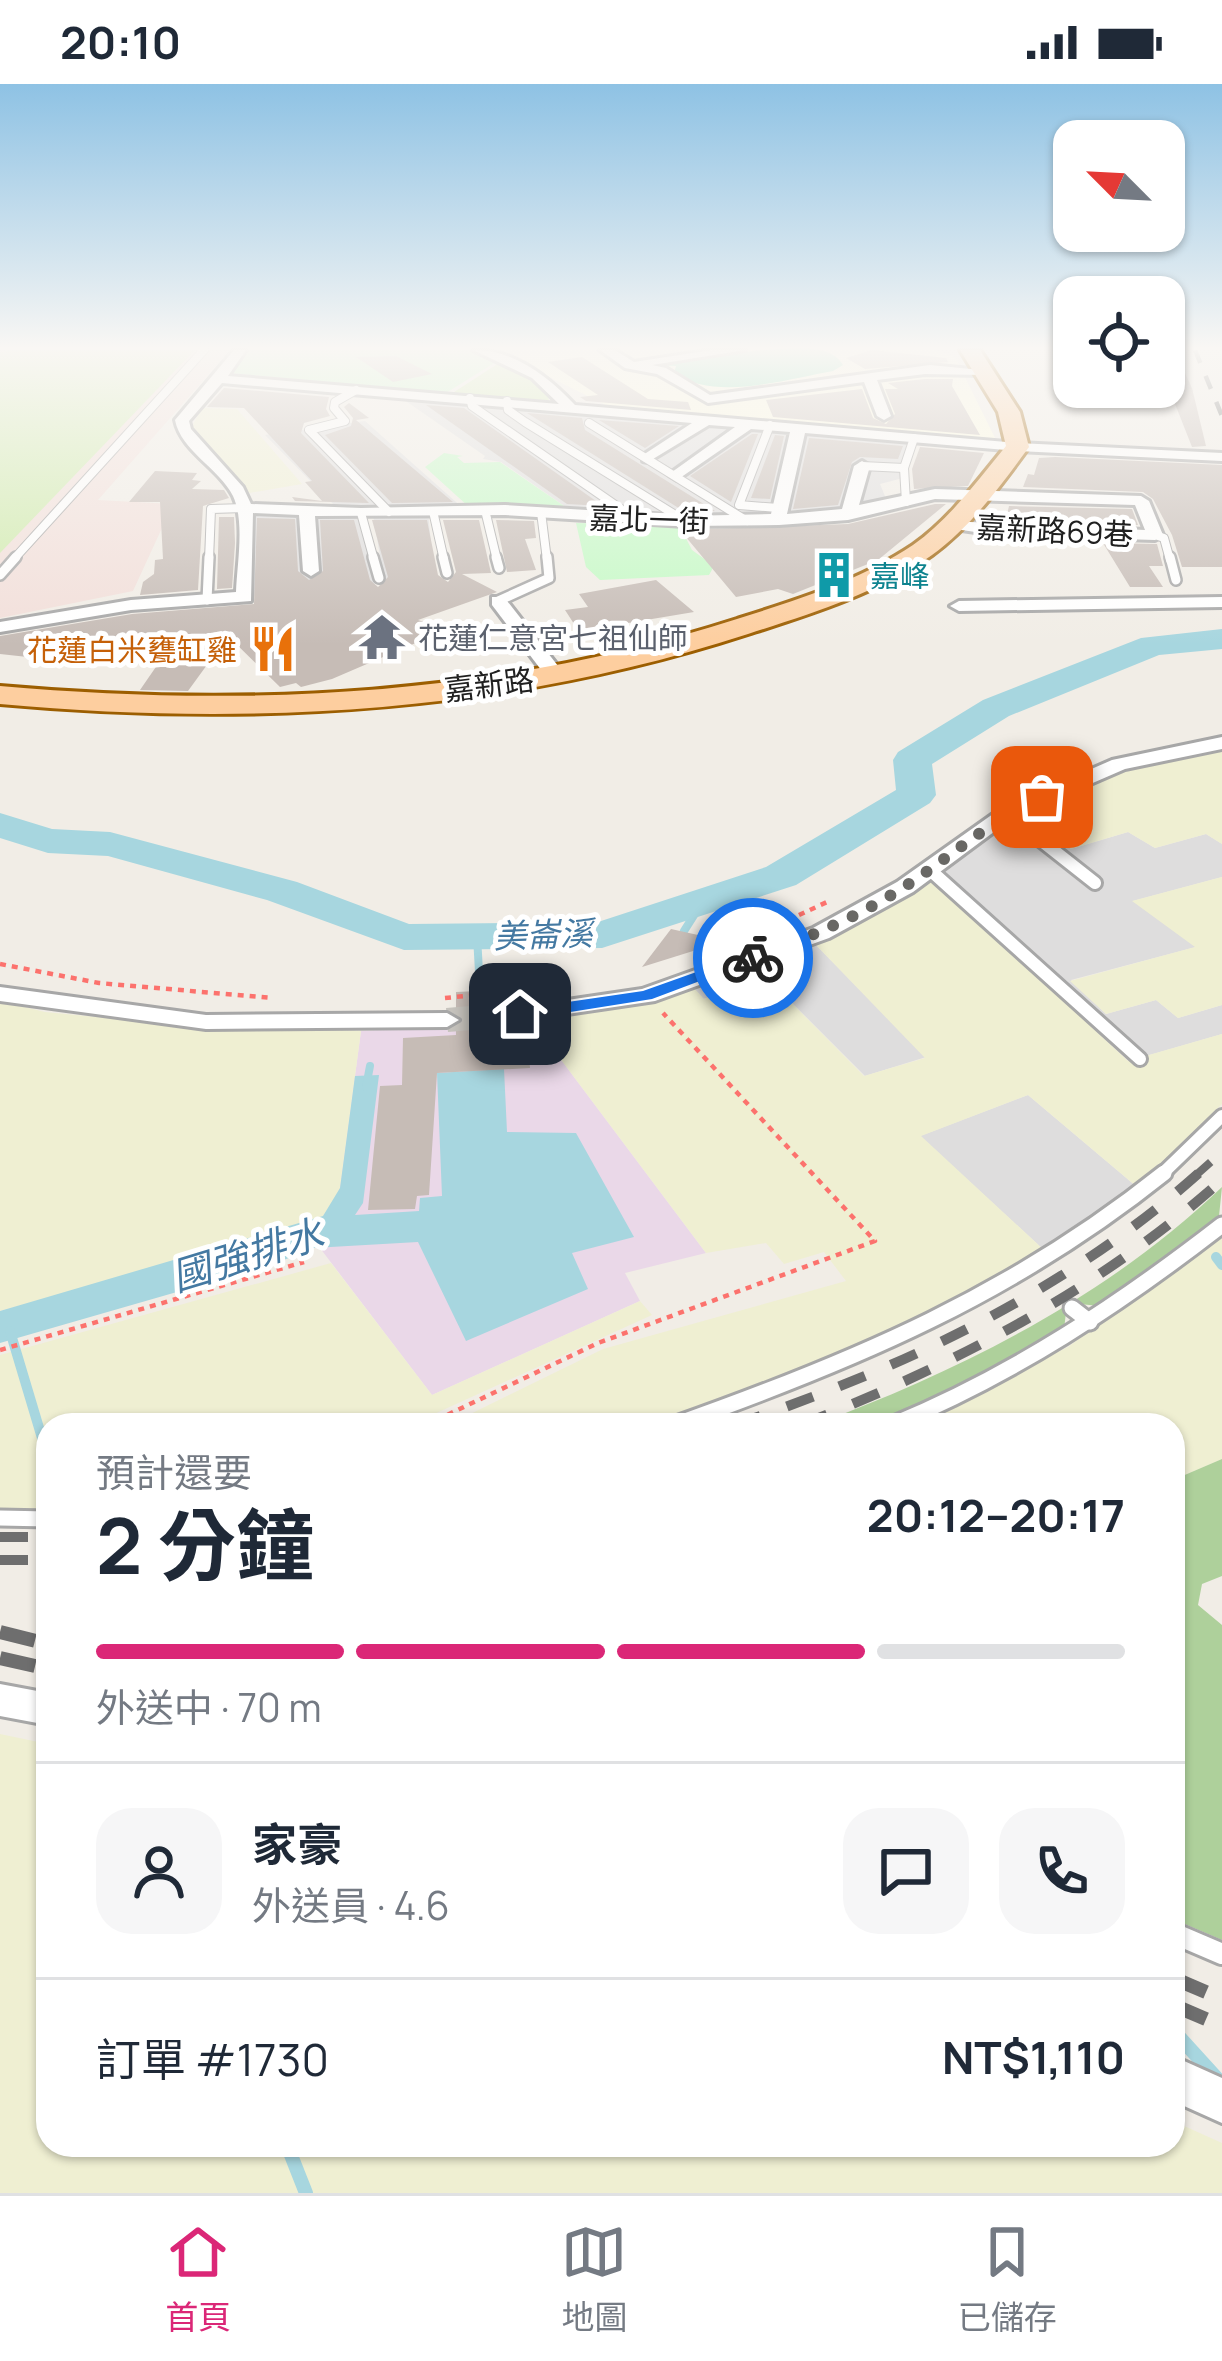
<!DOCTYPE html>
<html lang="zh-TW">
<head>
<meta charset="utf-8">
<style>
	body { margin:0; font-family:Manrope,"Noto Sans TC",sans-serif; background:#f6f6f7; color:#1f2937; height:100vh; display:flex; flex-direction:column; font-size:45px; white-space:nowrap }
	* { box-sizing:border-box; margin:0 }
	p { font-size:39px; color:#747a83 }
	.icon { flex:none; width:66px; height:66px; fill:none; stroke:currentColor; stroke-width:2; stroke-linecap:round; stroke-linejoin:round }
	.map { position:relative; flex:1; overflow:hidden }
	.details { position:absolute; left:36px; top:1329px; width:1149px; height:744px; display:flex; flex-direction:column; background:#fff; border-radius:36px; box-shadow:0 3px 9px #0004 }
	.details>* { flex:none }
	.needle { width:78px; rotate:294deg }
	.tools { position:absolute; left:1053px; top:36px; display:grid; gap:24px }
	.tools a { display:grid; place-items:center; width:132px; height:132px; border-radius:24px; background:#fff; box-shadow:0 3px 9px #0004; font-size:60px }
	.pin { position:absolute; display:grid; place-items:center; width:102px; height:102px; color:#fff; margin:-51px; border-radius:24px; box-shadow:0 6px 18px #0006 }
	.courier { position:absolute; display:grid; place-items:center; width:120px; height:120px; margin:-60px; border:9px solid #1a73e8; border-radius:50%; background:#fff; color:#222; box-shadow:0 3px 15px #0007 }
	.headline em { font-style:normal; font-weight:700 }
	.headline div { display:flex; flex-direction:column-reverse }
	.headline { display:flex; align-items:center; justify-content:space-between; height:204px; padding:0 60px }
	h1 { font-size:78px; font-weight:700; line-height:90px }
	.bar { display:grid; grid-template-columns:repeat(4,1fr); gap:18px 12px; align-content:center; height:144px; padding:0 60px }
	.bar i { height:15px; border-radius:9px; background:#e0e1e3 }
	.bar .selected { background:#db2777 }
	.bar p { grid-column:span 4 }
	.line { display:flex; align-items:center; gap:30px; padding:0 60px; border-top:3px solid #e0e1e3 }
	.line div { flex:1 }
	.round { display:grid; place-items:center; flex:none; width:126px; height:126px; border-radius:36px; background:#f6f6f7 }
	.status { display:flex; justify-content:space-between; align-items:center; height:84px; padding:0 60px; background:#fff; direction:ltr }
	.status svg { height:33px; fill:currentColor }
	.menu { display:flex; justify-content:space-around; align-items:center; height:168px; border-top:3px solid #e0e1e3; background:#fff; font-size:33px; color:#747a83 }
	.menu a { display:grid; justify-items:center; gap:6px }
	.menu .selected { color:#db2777 }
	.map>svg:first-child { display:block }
	.residential { fill:#dedddd }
	.industrial { fill:#ead8e8 }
	.education { fill:#fffde1 }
	.military { fill:#f2dfda }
	.farmland { fill:#efefd2 }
	.grass { fill:#cfebac }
	.forest { fill:#aed09b }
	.park { fill:#c4fac5 }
	.pitch { fill:#84e0b6 }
	.water { fill:#a7d6df }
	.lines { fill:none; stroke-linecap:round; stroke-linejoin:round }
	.stream-far2 { stroke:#a7d6df; stroke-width:8 }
	.stream-far1 { stroke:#a7d6df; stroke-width:10 }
	.stream { stroke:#a7d6df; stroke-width:14 }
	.river { fill:#a7d6df; fill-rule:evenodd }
	.building { fill:#c6bcb6 }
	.street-tunnel { stroke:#c7c4be; stroke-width:24; stroke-dasharray:24 12; stroke-linecap:butt }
	.lane-far4-casing { stroke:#a7a7a7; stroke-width:10 }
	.lane-far3-casing { stroke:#a7a7a7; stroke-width:14 }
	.lane-far2-casing { stroke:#a7a7a7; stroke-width:18 }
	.lane-far1-casing { stroke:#a7a7a7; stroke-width:21 }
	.lane-casing { stroke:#a7a7a7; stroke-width:26 }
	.street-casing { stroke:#a7a7a7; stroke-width:6 }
	.primary-casing { stroke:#9c5e00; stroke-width:6 }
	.path { stroke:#fc726d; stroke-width:4.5; stroke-dasharray:6 6; stroke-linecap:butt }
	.lane-far4 { stroke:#fff; stroke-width:8 }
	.lane-far3 { stroke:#fff; stroke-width:9 }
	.lane-far2 { stroke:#fff; stroke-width:12 }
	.lane-far1 { stroke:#fff; stroke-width:15 }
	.lane { stroke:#fff; stroke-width:20 }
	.street { fill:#fff; fill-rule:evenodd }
	.primary { fill:#fdce9f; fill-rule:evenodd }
	.rail-far3 { stroke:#6e6e6e; stroke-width:4.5; stroke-dasharray:14 14; stroke-linecap:butt }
	.rail-far2 { stroke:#6e6e6e; stroke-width:8; stroke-dasharray:21 21; stroke-linecap:butt }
	.rail-far1 { stroke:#6e6e6e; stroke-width:10; stroke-dasharray:28 28; stroke-linecap:butt }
	.rail { stroke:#6e6e6e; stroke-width:14; stroke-dasharray:36 36; stroke-linecap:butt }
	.route { fill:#1a73e8 }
	.done { stroke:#696865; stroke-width:12; stroke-dasharray:0 21.6 }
	.labels { text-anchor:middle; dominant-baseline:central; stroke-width:10; stroke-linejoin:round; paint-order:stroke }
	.far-street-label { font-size:30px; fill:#202020; stroke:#fff }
	.far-culture-label { font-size:30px; fill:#0d838f; stroke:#fff; text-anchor:start }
	.far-worship-label { font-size:30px; fill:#5b616d; stroke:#fff; text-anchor:start }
	.far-food-label { font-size:30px; fill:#c56008; stroke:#fff; text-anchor:end }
	.far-water-label { font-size:33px; font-style:italic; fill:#4479a2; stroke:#fff }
	.water-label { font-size:39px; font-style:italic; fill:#4479a2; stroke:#fff }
</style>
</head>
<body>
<div class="status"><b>20:10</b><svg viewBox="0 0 49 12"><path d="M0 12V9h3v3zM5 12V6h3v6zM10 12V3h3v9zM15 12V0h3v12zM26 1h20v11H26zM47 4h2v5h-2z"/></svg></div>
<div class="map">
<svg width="1222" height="2109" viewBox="0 0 1222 2109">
	<rect width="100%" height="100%" fill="#f1ede6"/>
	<g class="residential">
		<polygon points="400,313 912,354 903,394 880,400 889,422 814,433 709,435 570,426 501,378 483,375 485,372"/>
		<polygon points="365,337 465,426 428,428 434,491 384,495 373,431 367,431 375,500 347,506 248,512 248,426 340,427 265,351"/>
		<polygon points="1028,728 1071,765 1128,748 1155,764 1206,750 1222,760 1222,793 1133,817 1196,863 1071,896 1106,930 1156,916 1178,934 1222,921 1222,950 1129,977 931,794"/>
		<polygon points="814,859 926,973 865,992 768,895 703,915 693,903"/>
		<polygon points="1028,1011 1137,1103 1045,1167 920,1052"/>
	</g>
	<polygon class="industrial" points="532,937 706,1169 625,1189 640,1217 432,1311 320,1164 323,1132 340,1104 361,947"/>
	<polygon class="education" points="495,266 935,266 955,273 997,358 616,326"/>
	<polygon class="military" points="0,266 230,266 98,416 173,420 133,507 0,534"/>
	<g class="farmland">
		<polygon points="202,324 237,325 302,400 249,409 191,344"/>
		<polygon points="1222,665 1222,760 1206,750 1155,764 1128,748 1071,765 1028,728 1116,687 1174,671"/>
		<polygon points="1222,793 1222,921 1178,934 1156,916 1106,930 1070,897 1195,863 1132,817"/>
		<polygon points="931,794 1128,977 1222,950 1222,1020 1137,1103 1028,1011 921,1052 1045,1167 971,1214 812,1288 655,1341 448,1341 603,1265 846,1197 824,1168 784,1180 766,1159 706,1169 532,937 643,919 693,903 704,915 768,895 864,992 925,974 814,859"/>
		<polygon points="0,917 45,928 138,937 361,947 340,1104 332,1121 323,1132 234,1162 0,1227"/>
		<polygon points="1222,1148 1222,1375 1173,1396 1173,1341 908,1341 1068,1263"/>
		<polygon points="331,1179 432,1311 640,1217 652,1231 410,1341 48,1341 48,1429 0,1427 0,1271"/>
		<polygon points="0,1650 48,1660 48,2061 1173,2061 1173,2037 1222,2059 1222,2109 0,2109"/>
	</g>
	<g class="grass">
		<polygon points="11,266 195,266 0,469 0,268"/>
		<polygon points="502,277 547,303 549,318 451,310"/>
	</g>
	<g class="forest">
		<path d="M 1222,1103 L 1219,1132 L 1100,1222 L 1079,1220 L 1066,1228 L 1064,1246 L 918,1321 L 864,1341 L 814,1341 C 962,1286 1107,1213 1222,1103 Z"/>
		<polygon points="1222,1375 1222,1492 1202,1500 1198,1521 1222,1541 1222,1856 1173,1835 1173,1396"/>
	</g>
	<g class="park">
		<polygon points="247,266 471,266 499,276 446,309 230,289"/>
		<polygon points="444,369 463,372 457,373 464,379 500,378 567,424 469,423 425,383"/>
		<polygon points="576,439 679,441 692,466 714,482 709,491 600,496 586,483"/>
	</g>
	<path class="pitch" d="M 761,266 C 787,266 829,257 843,281 L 833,287 C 787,295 715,318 674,289 L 676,282 L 652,281 Z"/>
	<polygon class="water" points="504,985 507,1048 576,1049 634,1153 572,1169 588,1205 466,1257 418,1158 313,1164 274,1180 0,1259 0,1227 323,1132 340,1104 355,992 379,991 363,1119 355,1131 419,1127 420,1114 442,1112 437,989"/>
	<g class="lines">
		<g class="stream-far2">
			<polyline points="684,847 703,817"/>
			<polyline points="477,852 480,906"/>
			<polyline points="366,1003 370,982"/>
		</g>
		<g class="stream-far1">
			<polyline points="1216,1173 1222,1181"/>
			<polyline points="10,1247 48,1374"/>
		</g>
		<g class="stream">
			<polyline points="1173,1946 1222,2000"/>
			<polyline points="287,2061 306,2109"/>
		</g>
		<polygon class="river" points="1222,545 1222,565 1159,571 1009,632 932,680 936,711 930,719 796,801 602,864 404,866 267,816 108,772 48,769 0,754 0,729 52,745 110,748 297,798 409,840 598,838 766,783 896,706 893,676 898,668 983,616 1141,554"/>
	</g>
	<g class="building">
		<polygon points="872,266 946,274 948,278 865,285 846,274"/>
		<polygon points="1164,266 1174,266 1192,304 1206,362 1192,363 1164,292"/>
		<polygon points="396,272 432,290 393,298 356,273"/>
		<polygon points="582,273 648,315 688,318 691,326 586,317 580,313 598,311 548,278"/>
		<polygon points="925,295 953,295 952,302 980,351 773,333 766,316 862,305 873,334 886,340 895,330 885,305 898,305 888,299"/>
		<polygon points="224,304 329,313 326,325 330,332 304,339 301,349 369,419 295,417 292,413 322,417 305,398 312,397 244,324 207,323"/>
		<polygon points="349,319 369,334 356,336 453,418 392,419 325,351 351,342 353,334 344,323"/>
		<polygon points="426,321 464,324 603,422 567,420"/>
		<polygon points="527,329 582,334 585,346 715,427 685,428"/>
		<polygon points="599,336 679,342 645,364"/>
		<polygon points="752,350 758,350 731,418 690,392"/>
		<polygon points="775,351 784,352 770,415 751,414"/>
		<polygon points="809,354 903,362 898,375 860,373 852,378 838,421 793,425"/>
		<polygon points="920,363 984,369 968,402 914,405 912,385"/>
		<polygon points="1055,373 1222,381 1222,483 1182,483 1172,451 1153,415 1143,408 1023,403 1028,390 1034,391 1039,374"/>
		<polygon points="155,387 197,389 192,396 201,397 192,405 224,406 229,414 203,422 198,506 140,511 143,498 154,490 155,476 163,475 160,418 129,418"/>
		<polygon points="935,420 946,420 878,476 793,510 778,505 736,513 680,446 848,440"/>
		<polygon points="1009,422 1132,425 1138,441 1006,435"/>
		<polygon points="219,433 234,433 235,459 232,504 217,505"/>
		<polygon points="257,434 295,435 298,487 309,496 323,487 320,436 354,436 370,496 378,503 388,493 372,436 427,436 438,491 448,498 456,488 443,436 479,436 491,489 462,490 497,508 418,536 442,544 421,554 425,555 332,595 301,603 296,599 280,603 228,552 188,607 140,606 160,577 115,569 101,581 0,570 0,552 132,530 254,520"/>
		<polygon points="496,436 534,437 536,454 525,455 536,486 507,488"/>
		<polygon points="1103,459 1157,460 1163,482 1149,482 1163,503 1130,503"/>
		<polygon points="656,496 694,528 616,541 625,554 600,557 592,544 578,546 565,526 588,523 579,510"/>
		<polygon points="671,845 725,857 642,883"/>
		<polygon points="500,906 502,949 527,948 530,984 437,989 429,1111 417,1112 415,1125 368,1126 380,1002 402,1001 403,954 456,951 456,943 463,938 456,929 456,908"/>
	</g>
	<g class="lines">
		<polyline class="street-tunnel" points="447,936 520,930"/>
		<defs>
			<g id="lane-far4">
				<polyline points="356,306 335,318 334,324 345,337 309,346 389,428"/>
				<polyline points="470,314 472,322 634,434"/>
				<polyline points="507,317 508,326 525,338 685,437"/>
				<polyline points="589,339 747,437"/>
				<polyline points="770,341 739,421 778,424 779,436"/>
				<polyline points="862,382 904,384"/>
				<polyline points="906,418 904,384 914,354"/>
				<polyline points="485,426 497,476"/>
				<polyline points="433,427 444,476"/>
				<polyline points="541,428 547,476"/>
				<polyline points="361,429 374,476"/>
				<polyline points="1155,451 1164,454 1170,476"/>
				<polyline points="13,476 204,266"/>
				<polyline points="209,476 211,425 245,424"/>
			</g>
			<g id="lane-far3">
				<polyline points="373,473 379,494"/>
				<polyline points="443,473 447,489"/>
				<polyline points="496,473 499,484"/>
				<polyline points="1170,473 1176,496"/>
				<polyline points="0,491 16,473"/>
				<polyline points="207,516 209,473"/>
				<polyline points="498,517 549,494 547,473"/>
				<polyline points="1007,729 1028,746"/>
			</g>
			<g id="lane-far2">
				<polyline points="1024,743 1095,799"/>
				<polyline points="929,785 1140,975"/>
				<polyline points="1160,1092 1222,1032"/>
			</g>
			<g id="lane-far1">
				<polyline points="1072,1224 1090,1238"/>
				<path d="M 674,1341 C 855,1277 1013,1210 1164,1089"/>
				<path d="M 892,1341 C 1013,1291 1119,1221 1222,1141"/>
				<polyline points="0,1434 48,1435"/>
			</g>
			<polyline id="lane" points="1173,1849 1222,1870"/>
			<g id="street">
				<path d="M 234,266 L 246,266 L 228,292 L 559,320 L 532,294 L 473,266 C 513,265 549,293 575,321 L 1018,359 L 1222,369 L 1222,377 L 1018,367 L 805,349 L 787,430 L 842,425 L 854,382 L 862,377 L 870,382 L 859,421 L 935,405 L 1141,412 L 1149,417 L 1163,451 L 1155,456 L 996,451 L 955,445 L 949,443 L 949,437 L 1145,446 L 1135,421 L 935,415 L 848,436 L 779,441 L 685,442 L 505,431 L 315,432 L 319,487 L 311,492 L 303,487 L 299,431 L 253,429 L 251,517 L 131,526 L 0,548 L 0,538 L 131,516 L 236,508 C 237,480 245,438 233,412 C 219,384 181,367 175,336 ZM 222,299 L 692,339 L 643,371 L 643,377 L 648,378 L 709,341 L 735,343 L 672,388 L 669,391 L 677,396 L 751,345 L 790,348 L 771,430 L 685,432 L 505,421 L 361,424 L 251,420 L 243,403 L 191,345 L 189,337 Z"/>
				<polygon points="600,266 615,266 634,278 711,266 745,266 652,281 666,284 710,311 930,281 991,287 984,291 925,290 877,296 891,332 884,336 877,332 864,298 708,319 657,290 625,284"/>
				<polygon points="492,513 504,513 562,587 562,595 548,595 492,521"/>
				<polygon points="1222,513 1222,523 959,527 950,522 959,517"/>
				<polygon points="1222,653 1222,665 1125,685 1014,733 913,808 829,854 655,917 520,937 508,930 520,923 642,905 813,844 897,798 1000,725 1112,676"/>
				<polygon points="0,903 206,931 447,929 459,936 447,943 206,945 0,917"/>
				<polygon points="0,1600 48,1609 48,1641 0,1632"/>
				<polygon points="1173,1972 1222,1994 1222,2039 1173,2017"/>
			</g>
			<path id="primary" d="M 960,266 L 980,266 L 1020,328 L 1029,363 C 1001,401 971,443 932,471 C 878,509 810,530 748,550 C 506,629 253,643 0,620 L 0,602 C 249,624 498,612 737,535 C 797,516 861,496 913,461 C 950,435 977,397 1006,362 L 998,328 Z"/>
		</defs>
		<use href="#lane-far4" class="lane-far4-casing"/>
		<use href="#lane-far3" class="lane-far3-casing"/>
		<use href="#lane-far2" class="lane-far2-casing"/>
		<use href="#lane-far1" class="lane-far1-casing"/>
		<use href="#lane" class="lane-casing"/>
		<use href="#street" class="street-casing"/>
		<use href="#primary" class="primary-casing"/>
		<g class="path">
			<polyline points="799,831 827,818"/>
			<polyline points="0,880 99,899 272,914"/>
			<polyline points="445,914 517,907"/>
			<polyline points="0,1266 304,1178"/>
			<polyline points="426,1341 598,1259 875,1157 663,929"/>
		</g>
		<use href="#lane-far4" class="lane-far4"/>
		<use href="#lane-far3" class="lane-far3"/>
		<use href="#lane-far2" class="lane-far2"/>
		<use href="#lane-far1" class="lane-far1"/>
		<use href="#lane" class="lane"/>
		<use href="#street" class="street"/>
		<use href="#primary" class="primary"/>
		<polyline class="rail-far3" points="1195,266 1222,332"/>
		<polyline class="rail-far2" points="1195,1092 1222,1068"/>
		<g class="rail-far1">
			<path d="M 734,1341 C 903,1284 1064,1209 1199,1089"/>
			<path d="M 801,1341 C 956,1280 1097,1207 1222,1096"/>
			<polyline points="0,1453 48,1453"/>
			<polyline points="0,1476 48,1476"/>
		</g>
		<g class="rail">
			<polyline points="0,1548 48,1560"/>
			<polyline points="0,1574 48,1585"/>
			<polyline points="1173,1894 1222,1915"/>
			<polyline points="1173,1921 1222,1942"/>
		</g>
	</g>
	<linearGradient id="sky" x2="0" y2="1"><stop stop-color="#8ec2e4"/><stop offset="0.47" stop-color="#f9f7f4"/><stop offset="1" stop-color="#f9f7f4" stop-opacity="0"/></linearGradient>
	<rect width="1222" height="561" fill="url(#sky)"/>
	<polygon class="route" points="747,870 761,874 652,915 520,936 511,930 520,925 643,907"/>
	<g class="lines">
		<path class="done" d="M 753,874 C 807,854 859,833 907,801 C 953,771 992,735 1042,713"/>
	</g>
	<defs>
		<symbol id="building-bare" viewBox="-9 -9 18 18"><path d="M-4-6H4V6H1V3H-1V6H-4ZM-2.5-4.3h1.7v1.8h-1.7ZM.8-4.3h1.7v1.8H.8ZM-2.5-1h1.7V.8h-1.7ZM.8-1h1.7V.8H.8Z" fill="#0f9aa8" stroke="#fff" stroke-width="2.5" paint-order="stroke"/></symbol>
		<symbol id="temple-bare" viewBox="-9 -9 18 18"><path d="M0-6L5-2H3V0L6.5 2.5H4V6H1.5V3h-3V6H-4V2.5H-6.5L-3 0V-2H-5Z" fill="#6b7280" stroke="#fff" stroke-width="2.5" paint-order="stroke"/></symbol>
		<symbol id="restaurant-bare" viewBox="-9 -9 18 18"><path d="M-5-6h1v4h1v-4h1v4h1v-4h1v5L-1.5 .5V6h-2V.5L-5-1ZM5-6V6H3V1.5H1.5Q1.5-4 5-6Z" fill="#e8710a" stroke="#fff" stroke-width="2.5" paint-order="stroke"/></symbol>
	</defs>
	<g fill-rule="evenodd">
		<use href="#building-bare" x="801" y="458" width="66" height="66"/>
		<use href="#temple-bare" x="349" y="520" width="66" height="66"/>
		<use href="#restaurant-bare" x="240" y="532" width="66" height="66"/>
	</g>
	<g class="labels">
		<g class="far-street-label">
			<text transform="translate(649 435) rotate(2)">嘉北一街</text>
			<text transform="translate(1055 446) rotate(3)">嘉新路69巷</text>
			<text transform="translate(489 600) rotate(-7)">嘉新路</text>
		</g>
		<g class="far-culture-label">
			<text x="870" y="491">嘉峰</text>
		</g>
		<g class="far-worship-label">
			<text x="418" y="553">花蓮仁意宮七祖仙師</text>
		</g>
		<g class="far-food-label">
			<text x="237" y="565">花蓮白米甕缸雞</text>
		</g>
		<g class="far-water-label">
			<text transform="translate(543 850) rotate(-2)">美崙溪</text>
		</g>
		<g class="water-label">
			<text transform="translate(247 1170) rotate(-17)">國強排水</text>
		</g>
	</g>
</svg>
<div class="tools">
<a><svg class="needle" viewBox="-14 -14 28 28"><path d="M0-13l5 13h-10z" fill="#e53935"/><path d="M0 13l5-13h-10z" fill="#747a83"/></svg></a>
<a><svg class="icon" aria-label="locate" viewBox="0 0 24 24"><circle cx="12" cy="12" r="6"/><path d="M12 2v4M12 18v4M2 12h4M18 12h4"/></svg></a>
</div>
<div class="pin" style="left:1042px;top:713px;background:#ea580c"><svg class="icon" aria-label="bag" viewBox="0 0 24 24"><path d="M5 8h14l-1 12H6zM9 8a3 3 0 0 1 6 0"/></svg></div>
<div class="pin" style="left:520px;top:930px;background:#1f2937"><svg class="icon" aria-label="home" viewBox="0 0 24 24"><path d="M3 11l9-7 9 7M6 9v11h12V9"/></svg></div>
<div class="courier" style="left:753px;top:874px"><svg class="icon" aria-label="bike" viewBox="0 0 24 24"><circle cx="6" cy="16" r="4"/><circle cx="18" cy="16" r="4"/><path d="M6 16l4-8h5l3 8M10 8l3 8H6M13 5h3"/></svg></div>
<section class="details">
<div class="headline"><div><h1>2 分鐘</h1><p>預計還要</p></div><em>20:12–20:17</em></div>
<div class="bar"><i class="selected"></i><i class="selected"></i><i class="selected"></i><i></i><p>外送中 · 70 m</p></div>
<div class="line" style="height:216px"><a class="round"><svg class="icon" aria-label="person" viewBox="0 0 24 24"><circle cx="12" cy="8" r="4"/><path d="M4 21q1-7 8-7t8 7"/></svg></a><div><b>家豪</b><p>外送員 · 4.6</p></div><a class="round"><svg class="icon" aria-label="chat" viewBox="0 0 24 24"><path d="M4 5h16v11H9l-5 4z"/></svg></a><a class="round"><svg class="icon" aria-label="phone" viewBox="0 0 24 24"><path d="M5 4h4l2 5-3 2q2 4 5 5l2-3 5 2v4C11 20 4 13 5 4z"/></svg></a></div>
<div class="line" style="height:156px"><div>訂單 #1730</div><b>NT$1,110</b></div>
</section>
</div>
<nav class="menu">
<a class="selected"><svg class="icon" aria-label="home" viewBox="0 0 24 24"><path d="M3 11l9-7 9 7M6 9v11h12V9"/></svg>首頁</a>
<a><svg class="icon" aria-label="map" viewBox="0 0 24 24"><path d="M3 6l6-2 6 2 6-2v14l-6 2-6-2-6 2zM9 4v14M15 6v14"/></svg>地圖</a>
<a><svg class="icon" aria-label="saved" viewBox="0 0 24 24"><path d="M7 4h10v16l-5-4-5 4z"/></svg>已儲存</a>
</nav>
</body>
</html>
